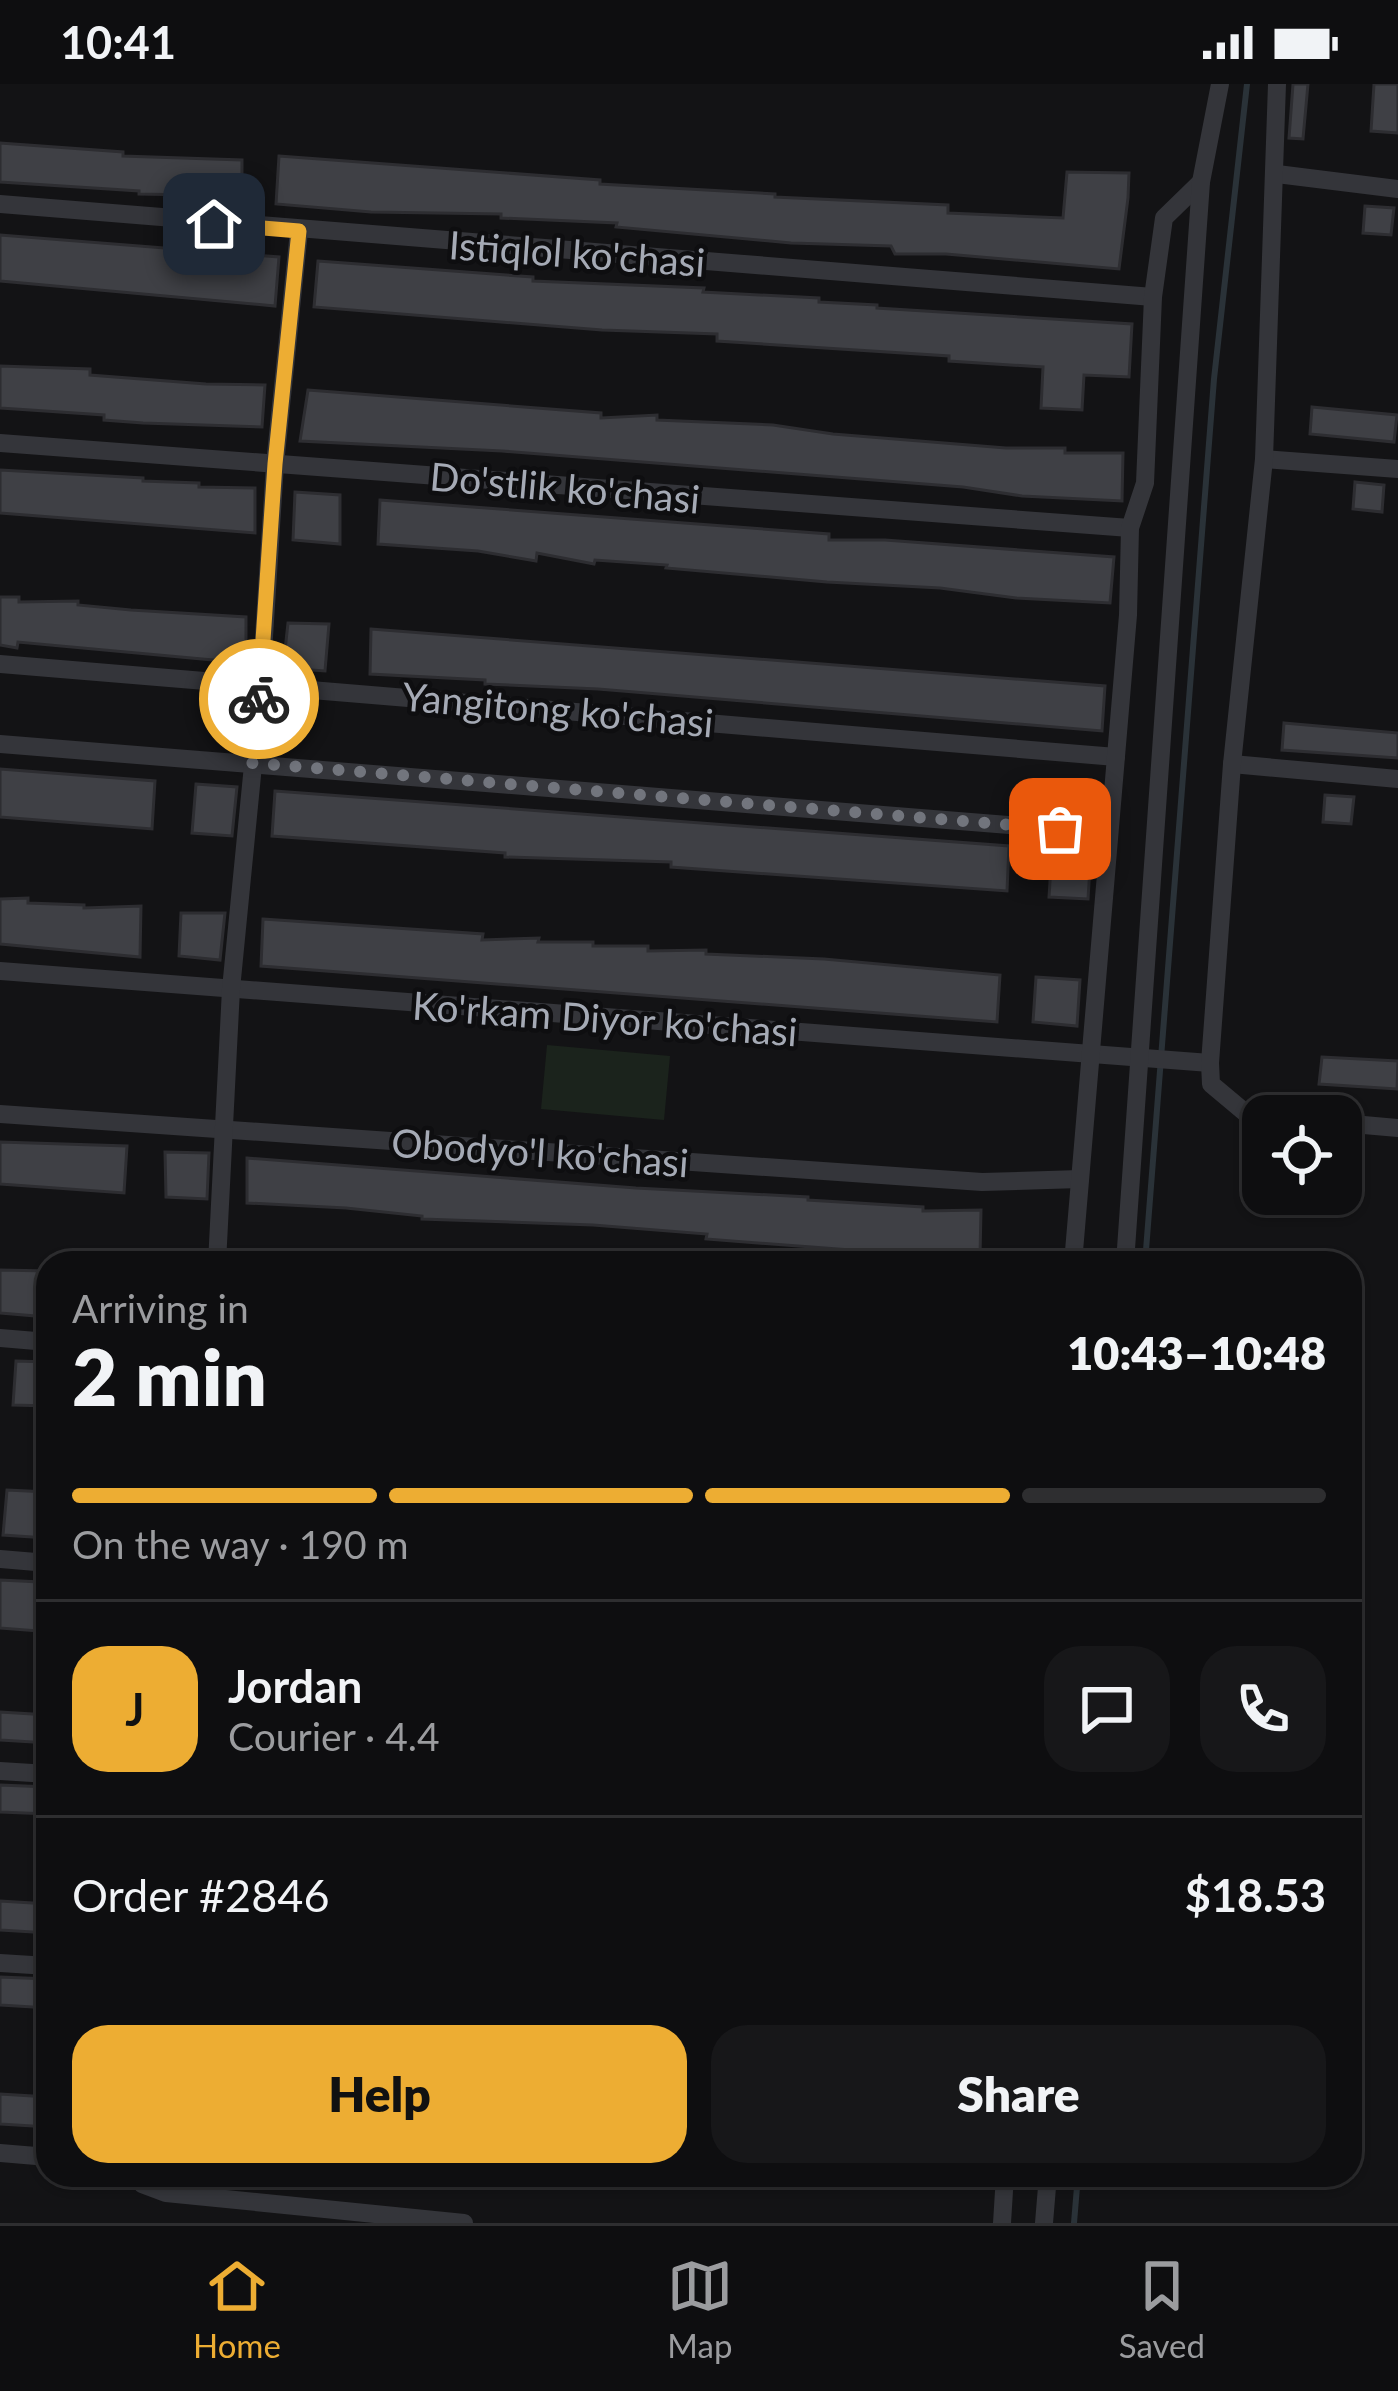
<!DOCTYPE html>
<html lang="en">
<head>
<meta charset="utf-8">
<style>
	body { margin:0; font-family:Lato,sans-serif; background:#171719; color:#f1f3f6; height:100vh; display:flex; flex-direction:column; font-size:45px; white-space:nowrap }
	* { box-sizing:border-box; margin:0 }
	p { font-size:39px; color:#9b9c9f }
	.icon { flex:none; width:66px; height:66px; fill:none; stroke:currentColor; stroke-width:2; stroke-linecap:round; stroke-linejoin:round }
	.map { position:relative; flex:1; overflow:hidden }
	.sheet { position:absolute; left:36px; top:1167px; width:1326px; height:936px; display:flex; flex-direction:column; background:#0e0e10; border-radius:36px; box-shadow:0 3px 9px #0004,0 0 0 3px #2e2e30 }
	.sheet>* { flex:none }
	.controls { position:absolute; left:1242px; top:1011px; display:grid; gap:24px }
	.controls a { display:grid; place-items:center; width:120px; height:120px; border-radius:24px; background:#0e0e10; box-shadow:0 3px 9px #0004,0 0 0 3px #2e2e30; font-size:60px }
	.pin { position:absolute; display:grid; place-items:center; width:102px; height:102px; color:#fff; margin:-51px; border-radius:24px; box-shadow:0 6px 18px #0006 }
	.courier { position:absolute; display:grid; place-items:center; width:120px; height:120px; margin:-60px; border:9px solid #edad33; border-radius:50%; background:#fff; color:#222; box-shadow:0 3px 15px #0007 }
	.headline em { font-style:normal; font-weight:800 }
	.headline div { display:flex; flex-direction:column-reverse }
	.headline { display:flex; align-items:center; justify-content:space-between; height:204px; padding:0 36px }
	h1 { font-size:78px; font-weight:800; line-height:90px }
	.bar { display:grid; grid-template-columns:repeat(4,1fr); gap:18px 12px; align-content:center; height:144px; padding:0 36px }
	.bar i { height:15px; border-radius:9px; background:#2e2e30 }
	.bar .on { background:#edad33 }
	.bar p { grid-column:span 4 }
	.line { display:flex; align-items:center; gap:30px; padding:0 36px; border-top:3px solid #2e2e30 }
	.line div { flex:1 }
	.round { display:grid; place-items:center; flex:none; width:126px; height:126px; border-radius:36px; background:#171719 }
	.action { display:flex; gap:24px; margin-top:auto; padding:24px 36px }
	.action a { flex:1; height:138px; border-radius:36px; background:#edad33; color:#111; font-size:48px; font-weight:800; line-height:138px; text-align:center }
	.action a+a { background:#171719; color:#f1f3f6 }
	.status { display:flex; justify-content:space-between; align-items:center; height:84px; padding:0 60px; background:#0e0e10; direction:ltr }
	.status svg { height:33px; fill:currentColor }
	.dock { display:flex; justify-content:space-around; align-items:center; height:168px; border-top:3px solid #2e2e30; background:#0e0e10; font-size:33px; color:#9b9c9f }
	.dock a { display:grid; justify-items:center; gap:6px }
	.dock .on { color:#edad33 }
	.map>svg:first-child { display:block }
	.green { fill:#1b231c }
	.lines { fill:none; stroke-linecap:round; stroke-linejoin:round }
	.stream { stroke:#2a3238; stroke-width:6 }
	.building { fill:#3f4045; stroke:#2d2d31; stroke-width:3 }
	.minor { stroke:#34353a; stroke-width:18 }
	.done { stroke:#72757d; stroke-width:12; stroke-dasharray:0 21.6 }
	.route { stroke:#edad33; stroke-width:15 }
	.labels { text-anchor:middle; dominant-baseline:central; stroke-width:9; stroke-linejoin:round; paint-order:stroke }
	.street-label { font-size:39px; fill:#a5aab5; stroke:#0e0e10 }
</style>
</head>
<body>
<div class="status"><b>10:41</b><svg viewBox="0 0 49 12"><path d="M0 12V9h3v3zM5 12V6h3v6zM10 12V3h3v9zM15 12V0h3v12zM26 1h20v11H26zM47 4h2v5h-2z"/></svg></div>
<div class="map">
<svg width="1398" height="2139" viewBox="0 0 1398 2139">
	<rect width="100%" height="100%" fill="#131315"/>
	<polygon class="green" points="547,961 670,972 664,1036 541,1025"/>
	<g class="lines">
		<g class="stream">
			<polyline points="1145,1179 1214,295 1247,0"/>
			<polyline points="1074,2139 1078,2091"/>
		</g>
	</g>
	<g class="building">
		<polygon points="1293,0 1308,0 1303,55 1289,54"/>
		<polygon points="1374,0 1398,0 1398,49 1371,47"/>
		<polygon points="0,59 123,68 123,72 242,76 242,112 139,110 139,107 0,98"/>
		<polygon points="279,72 600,96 600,100 775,110 775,113 948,121 948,129 1063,134 1067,88 1129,89 1128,114 1119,185 946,170 895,170 891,162 791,159 616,143 617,139 501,134 501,130 371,128 276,120"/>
		<polygon points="1365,122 1394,124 1391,151 1363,149"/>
		<polygon points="0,151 279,173 275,222 0,197"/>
		<polygon points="318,177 533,193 533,197 704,204 703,208 819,214 819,218 877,221 877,224 1132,240 1129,293 1084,291 1082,326 1041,324 1043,283 949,277 949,272 717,257 717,250 602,246 314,223"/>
		<polygon points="0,282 90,285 90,291 206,300 265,301 262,343 143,339 104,336 104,331 0,324"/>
		<polygon points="308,306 601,329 601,334 657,331 657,336 773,341 833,350 1006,364 1065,364 1065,369 1123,369 1122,417 1022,412 963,403 502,367 300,357"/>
		<polygon points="1312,323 1397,331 1394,358 1310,350"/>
		<polygon points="0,386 143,394 143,397 199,399 199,403 255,404 255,449 0,429"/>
		<polygon points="1355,398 1384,401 1382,428 1353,425"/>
		<polygon points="295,408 340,411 340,460 293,456"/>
		<polygon points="380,416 829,450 829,456 885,456 1114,473 1110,519 1016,514 940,504 827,498 666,484 667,481 595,476 594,480 537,469 536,477 478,467 378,460"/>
		<polygon points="0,513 19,513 19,518 78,517 78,521 131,526 246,533 246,579 18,558 17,564 0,561"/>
		<polygon points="288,539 329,540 325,587 283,584"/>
		<polygon points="371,545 1105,602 1102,647 598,605 485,600 485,596 370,590"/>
		<polygon points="1284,639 1398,649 1398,674 1282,666"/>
		<polygon points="0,685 155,697 152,745 0,733"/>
		<polygon points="196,700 237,703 232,752 192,749"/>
		<polygon points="275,707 1009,762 1007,807 671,783 671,778 505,773 505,769 272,752"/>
		<polygon points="1325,711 1354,713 1351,740 1323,738"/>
		<polygon points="1052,766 1091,768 1088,815 1049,813"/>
		<polygon points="28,814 28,819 84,821 84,824 141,822 140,873 0,860 0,815"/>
		<polygon points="181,829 225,829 220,876 179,872"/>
		<polygon points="263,835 483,850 482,856 539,854 538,858 593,858 593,862 648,862 648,867 706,866 706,870 824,875 1000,891 997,938 261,882"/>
		<polygon points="1036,893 1080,896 1077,942 1033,938"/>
		<polygon points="1322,973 1398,977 1397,1005 1319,1000"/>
		<polygon points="0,1058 127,1062 124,1109 0,1100"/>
		<polygon points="165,1068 209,1069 207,1115 166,1113"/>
		<polygon points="247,1074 636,1104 808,1113 808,1116 923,1123 923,1127 981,1126 980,1172 938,1167 864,1167 706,1155 707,1150 593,1141 422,1135 422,1132 346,1124 247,1119"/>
		<polygon points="0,1186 48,1187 48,1233 0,1229"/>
		<polygon points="16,1277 48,1278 48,1322 13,1321"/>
		<polygon points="7,1406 47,1408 46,1454 3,1451"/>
		<polygon points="0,1496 40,1498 38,1547 0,1544"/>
		<polygon points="0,1628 48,1631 48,1659 0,1656"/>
		<polygon points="0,1701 48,1703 48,1730 0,1728"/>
		<polygon points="0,1817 48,1820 48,1849 0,1846"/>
		<polygon points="0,1893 48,1895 48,1924 0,1921"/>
		<polygon points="0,2010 48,2013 48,2043 0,2040"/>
	</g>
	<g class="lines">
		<g class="minor">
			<polyline points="1277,90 1398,105"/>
			<polyline points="0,120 1153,213"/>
			<polyline points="0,359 1130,444"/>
			<polyline points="1264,375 1398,385"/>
			<polyline points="0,580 1116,673"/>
			<polyline points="0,660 1107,749"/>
			<polyline points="1232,680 1398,695"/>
			<polyline points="0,887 1210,979"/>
			<polyline points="0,1030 982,1098 1080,1095"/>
			<polyline points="1263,1032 1248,1031 1211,1000 1210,979 1232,680 1264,375 1277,0"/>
			<polyline points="1341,1039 1398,1044"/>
			<polyline points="217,1179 231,905 261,600 275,380 299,147"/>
			<polyline points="1073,1179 1128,531 1130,444 1145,399 1153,213 1164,134 1201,98"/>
			<polyline points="1125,1179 1201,98 1220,0"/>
			<polyline points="0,1254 48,1258"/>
			<polyline points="0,1475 48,1479"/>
			<polyline points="0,1687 48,1690"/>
			<polyline points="0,1879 48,1882"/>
			<polyline points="0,2069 48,2073"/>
			<polyline points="137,2091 142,2100 166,2109 464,2139"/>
			<polyline points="1002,2139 1005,2091"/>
			<polyline points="1044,2139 1048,2091"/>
		</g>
	</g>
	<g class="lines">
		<polyline class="done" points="259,615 252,679 1060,745"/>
		<polyline class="route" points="214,140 299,147 275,380 259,615"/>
	</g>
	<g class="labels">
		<g class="street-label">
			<text transform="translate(577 169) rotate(4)">Istiqlol ko'chasi</text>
			<text transform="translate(565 403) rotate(5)">Do'stlik ko'chasi</text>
			<text transform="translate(558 625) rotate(5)">Yangitong ko'chasi</text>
			<text transform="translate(605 934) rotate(4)">Ko'rkam Diyor ko'chasi</text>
			<text transform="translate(540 1068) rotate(4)">Obodyo'l ko'chasi</text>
		</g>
	</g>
</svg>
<div class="controls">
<a><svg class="icon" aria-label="locate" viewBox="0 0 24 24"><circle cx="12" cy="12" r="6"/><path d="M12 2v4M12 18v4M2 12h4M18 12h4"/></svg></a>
</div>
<div class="pin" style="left:1060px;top:745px;background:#ea580c"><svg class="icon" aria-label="bag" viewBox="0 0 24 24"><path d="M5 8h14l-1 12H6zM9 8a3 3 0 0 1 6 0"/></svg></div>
<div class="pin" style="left:214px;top:140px;background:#1f2937"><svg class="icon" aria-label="home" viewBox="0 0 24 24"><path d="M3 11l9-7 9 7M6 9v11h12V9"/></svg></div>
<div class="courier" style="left:259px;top:615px"><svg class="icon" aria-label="bike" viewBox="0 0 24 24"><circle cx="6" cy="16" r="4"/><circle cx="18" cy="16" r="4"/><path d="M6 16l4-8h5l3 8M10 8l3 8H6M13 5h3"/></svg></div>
<section class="sheet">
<div class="headline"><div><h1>2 min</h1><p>Arriving in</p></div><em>10:43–10:48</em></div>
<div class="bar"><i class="on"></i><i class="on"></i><i class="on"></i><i></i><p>On the way · 190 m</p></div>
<div class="line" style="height:216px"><b class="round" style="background:#edad33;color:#111">J</b><div><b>Jordan</b><p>Courier · 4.4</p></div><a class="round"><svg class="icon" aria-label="chat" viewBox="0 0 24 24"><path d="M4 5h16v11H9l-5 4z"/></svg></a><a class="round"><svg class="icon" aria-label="phone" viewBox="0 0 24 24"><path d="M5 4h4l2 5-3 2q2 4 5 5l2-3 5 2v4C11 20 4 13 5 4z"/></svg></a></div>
<div class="line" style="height:156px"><div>Order #2846</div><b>$18.53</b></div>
<div class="action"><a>Help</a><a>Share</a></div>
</section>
</div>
<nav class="dock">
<a class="on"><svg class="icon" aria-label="home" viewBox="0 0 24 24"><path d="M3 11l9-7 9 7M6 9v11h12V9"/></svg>Home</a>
<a><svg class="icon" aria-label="map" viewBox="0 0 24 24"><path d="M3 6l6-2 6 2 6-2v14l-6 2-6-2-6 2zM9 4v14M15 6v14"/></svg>Map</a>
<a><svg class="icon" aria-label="saved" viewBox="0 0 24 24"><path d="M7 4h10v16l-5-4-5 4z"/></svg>Saved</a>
</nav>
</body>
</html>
